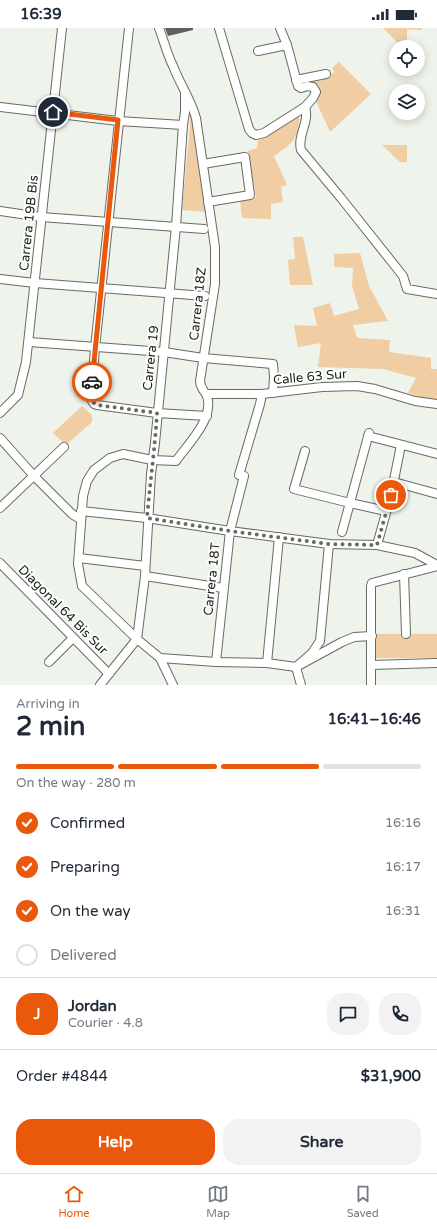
<!DOCTYPE html>
<html lang="en">
<head>
<meta charset="utf-8">
<style>
	body { margin:0; font-family:"Varela Round",sans-serif; background:#f2f2f3; color:#1f2937; height:100vh; display:flex; flex-direction:column; font-size:15px; white-space:nowrap }
	* { box-sizing:border-box; margin:0 }
	p { font-size:13px; color:#747a83 }
	.icon { flex:none; width:22px; height:22px; fill:none; stroke:currentColor; stroke-width:2; stroke-linecap:round; stroke-linejoin:round }
	.map { position:relative; height:657px; overflow:hidden }
	.sheet { display:flex; flex-direction:column; background:#fff; flex:1 }
	.sheet>* { flex:none }
	.fabs { position:absolute; left:389px; top:12px; display:grid; gap:8px }
	.fabs a { display:grid; place-items:center; width:36px; height:36px; border-radius:50%; background:#fff; box-shadow:0 2px 10px #0003; font-size:20px }
	.pin { position:absolute; display:grid; place-items:center; width:34px; height:34px; color:#fff; margin:-17px; border:2px solid #fff; border-radius:50%; box-shadow:0 1px 4px #0007 }
	.courier { position:absolute; display:grid; place-items:center; width:40px; height:40px; margin:-20px; border:3px solid #ea580c; border-radius:50%; background:#fff; color:#222; box-shadow:0 1px 5px #0007 }
	.headline em { font-style:normal; font-weight:800 }
	.headline div { display:flex; flex-direction:column-reverse }
	.headline { display:flex; align-items:center; justify-content:space-between; height:68px; padding:0 16px }
	h1 { font-size:26px; font-weight:800; line-height:30px }
	.bar { display:grid; grid-template-columns:repeat(4,1fr); gap:6px 4px; align-content:center; height:48px; padding:0 16px }
	.bar i { height:5px; border-radius:3px; background:#e0e1e3 }
	.bar .active { background:#ea580c }
	.bar p { grid-column:span 4 }
	.line { display:flex; align-items:center; gap:10px; padding:0 16px; border-top:1px solid #e0e1e3 }
	.line div { flex:1 }
	.round { display:grid; place-items:center; flex:none; width:42px; height:42px; border-radius:16px; background:#f2f2f3 }
	ol { padding:0 16px; list-style:none }
	li { display:flex; align-items:center; gap:12px; height:44px }
	li p { margin-inline-start:auto }
	li .icon { padding:4px; border-radius:50%; background:#ea580c; color:#fff; stroke-width:4 }
	li:last-child { color:#747a83 }
	li i { width:22px; height:22px; border:2px solid #e0e1e3; border-radius:50% }
	.button { display:flex; gap:8px; margin-top:auto; padding:8px 16px }
	.button a { flex:1; height:46px; border-radius:16px; background:#ea580c; color:#fff; font-size:16px; font-weight:800; line-height:46px; text-align:center }
	.button a+a { background:#f2f2f3; color:#1f2937 }
	.status { display:flex; justify-content:space-between; align-items:center; height:28px; padding:0 20px; background:#fff; direction:ltr }
	.status svg { height:11px; fill:currentColor }
	.tab-bar { display:flex; justify-content:space-around; align-items:center; height:56px; border-top:1px solid #e0e1e3; background:#fff; font-size:11px; color:#747a83 }
	.tab-bar a { display:grid; justify-items:center; gap:2px }
	.tab-bar .active { color:#ea580c }
	.map>svg:first-child { display:block }
	.green { fill:#f0cda2 }
	.building { fill:#5b625e }
	.lines { fill:none; stroke-linecap:round; stroke-linejoin:round }
	.minor-casing { stroke:#676b65; stroke-width:10 }
	.minor { stroke:#fff; stroke-width:8 }
	.done { stroke:#666964; stroke-width:4; stroke-dasharray:0 7.2 }
	.route { stroke:#ea580c; stroke-width:5 }
	.labels { text-anchor:middle; dominant-baseline:central; stroke-width:4; stroke-linejoin:round; paint-order:stroke }
	.street-label { font-size:13px; fill:#1c1e1b; stroke:#fdfffc }
</style>
</head>
<body>
<div class="status"><b>16:39</b><svg viewBox="0 0 49 12"><path d="M0 12V9h3v3zM5 12V6h3v6zM10 12V3h3v9zM15 12V0h3v12zM26 1h20v11H26zM47 4h2v5h-2z"/></svg></div>
<div class="map">
<svg width="437" height="657" viewBox="0 0 437 657">
	<rect width="100%" height="100%" fill="#eef3eb"/>
	<g class="green">
		<polygon points="383,0 422,0 422,2 407,1 407,19 402,19"/>
		<polygon points="339,34 371,66 330,104 316,73 318,68 319,64 309,55 322,52 335,44 332,40"/>
		<polygon points="190,79 192,83 207,184 182,182 190,97"/>
		<path d="M 299,85 C 300,110 293,115 274,128 L 287,157 L 281,159 L 283,174 L 271,176 L 271,191 L 242,190 L 240,172 L 256,169 L 248,123 L 257,120 L 258,112 Z"/>
		<polygon points="382,117 407,117 407,134 400,134"/>
		<polygon points="293,209 303,209 313,257 290,257 288,232 295,231"/>
		<polygon points="360,225 369,258 388,293 353,297 357,310 390,312 389,324 431,330 431,341 437,341 437,374 408,365 416,350 383,341 318,339 321,315 298,319 294,297 317,298 313,280 330,275 334,288 359,281 352,258 353,240 334,239 334,226"/>
		<polygon points="82,378 92,387 92,394 66,417 53,405"/>
		<polygon points="374,606 437,606 437,630 375,630"/>
	</g>
	<polygon class="building" points="165,0 193,0 193,2 168,8"/>
	<g class="lines">
		<defs>
			<g id="minor">
				<polyline points="129,0 95,320 91,371 94,376 97,377 157,385 207,388"/>
				<path d="M 159,0 C 164,13 167,26 173,38 C 180,56 191,72 196,90 L 215,219 L 215,256 L 200,353 C 201,364 207,363 208,372 C 211,394 188,416 176,433 L 152,432 L 123,426 L 110,430 L 94,442 L 87,453 L 83,468 L 78,536 L 82,558 L 137,611 L 160,630 L 173,657"/>
				<polyline points="219,0 249,101 252,105 256,107 264,105 305,79"/>
				<path d="M 280,0 L 287,17 L 298,58 L 301,60 L 307,58 L 313,59 L 316,64 L 313,70 L 305,79 C 310,94 297,107 301,122 L 341,170 L 403,248 L 407,261 L 437,266"/>
				<polyline points="258,23 287,17"/>
				<polyline points="296,52 326,46"/>
				<polyline points="0,79 118,93 183,97"/>
				<polyline points="203,136 245,129 250,167 208,174"/>
				<polyline points="0,183 41,189 204,201"/>
				<polyline points="0,251 35,255 205,268"/>
				<polyline points="29,314 164,324 203,330 273,336 274,349 273,365"/>
				<polyline points="207,366 262,366 322,359 357,358 375,361 415,373 437,376"/>
				<polyline points="0,385 18,367 26,334 62,0"/>
				<polyline points="368,408 437,426"/>
				<polyline points="0,410 34,448 72,486 80,491"/>
				<polyline points="305,423 294,461 350,475 386,483"/>
				<polyline points="239,447 260,376 262,366"/>
				<polyline points="394,454 437,466"/>
				<polyline points="0,480 64,419"/>
				<polyline points="81,483 147,490 230,503 329,516 377,517 415,525 437,537"/>
				<polyline points="342,504 369,405"/>
				<polyline points="377,517 391,467 401,417"/>
				<polyline points="79,530 145,538"/>
				<polyline points="0,535 109,646"/>
				<polyline points="404,546 406,606"/>
				<polyline points="145,548 223,560"/>
				<polyline points="372,555 437,538"/>
				<polyline points="371,558 371,637"/>
				<polyline points="160,630 216,634 267,635 296,639 342,614 354,609 372,608"/>
				<polyline points="49,634 73,610"/>
				<polyline points="216,634 230,503 244,448"/>
				<polyline points="267,635 279,509"/>
				<polyline points="100,657 137,611 145,548 151,446 155,415 176,198 183,97 185,84 185,65"/>
				<polyline points="301,657 296,639 312,625 320,613 329,516"/>
				<polyline points="371,657 371,637 437,635"/>
			</g>
		</defs>
		<use href="#minor" class="minor-casing"/>
		<use href="#minor" class="minor"/>
	</g>
	<g class="lines">
		<path class="done" d="M 92,354 C 91,363 88,372 97,377 L 157,385 C 155,420 150,455 147,490 L 230,503 L 329,516 L 377,517 L 391,467"/>
		<polyline class="route" points="53,84 118,92 92,354"/>
	</g>
	<g class="labels">
		<g class="street-label">
			<text transform="translate(29 195) rotate(-84)">Carrera 19B Bis</text>
			<text transform="translate(198 276) rotate(-84)">Carrera 18Z</text>
			<text transform="translate(151 330) rotate(-84)">Carrera 19</text>
			<text transform="translate(310 349) rotate(-5)">Calle 63 Sur</text>
			<text transform="translate(212 551) rotate(-84)">Carrera 18T</text>
			<text transform="translate(63 582) rotate(45)">Diagonal 64 Bis Sur</text>
		</g>
	</g>
</svg>
<div class="fabs">
<a><svg class="icon" aria-label="locate" viewBox="0 0 24 24"><circle cx="12" cy="12" r="6"/><path d="M12 2v4M12 18v4M2 12h4M18 12h4"/></svg></a>
<a><svg class="icon" aria-label="layers" viewBox="0 0 24 24"><path d="M12 4l9 5-9 5-9-5zM3 14l9 5 9-5"/></svg></a>
</div>
<div class="pin" style="left:391px;top:467px;background:#ea580c"><svg class="icon" aria-label="bag" viewBox="0 0 24 24"><path d="M5 8h14l-1 12H6zM9 8a3 3 0 0 1 6 0"/></svg></div>
<div class="pin" style="left:53px;top:84px;background:#1f2937"><svg class="icon" aria-label="home" viewBox="0 0 24 24"><path d="M3 11l9-7 9 7M6 9v11h12V9"/></svg></div>
<div class="courier" style="left:92px;top:354px"><svg class="icon" aria-label="car" viewBox="0 0 24 24"><path d="M5 17H2v-5l4-1 3-4h7l3 4 3 1v5h-3M9 17h6M6 11h13"/><circle cx="7" cy="17" r="2"/><circle cx="17" cy="17" r="2"/></svg></div>
</div>
<section class="sheet">
<div class="headline"><div><h1>2 min</h1><p>Arriving in</p></div><em>16:41–16:46</em></div>
<div class="bar"><i class="active"></i><i class="active"></i><i class="active"></i><i></i><p>On the way · 280 m</p></div>
<ol>
<li><svg class="icon" aria-label="check" viewBox="0 0 24 24"><path d="M5 12l5 5 9-10"/></svg>Confirmed<p>16:16</p></li>
<li><svg class="icon" aria-label="check" viewBox="0 0 24 24"><path d="M5 12l5 5 9-10"/></svg>Preparing<p>16:17</p></li>
<li><svg class="icon" aria-label="check" viewBox="0 0 24 24"><path d="M5 12l5 5 9-10"/></svg>On the way<p>16:31</p></li>
<li><i></i>Delivered</li>
</ol>
<div class="line" style="height:72px"><b class="round" style="background:#ea580c;color:#fff">J</b><div><b>Jordan</b><p>Courier · 4.8</p></div><a class="round"><svg class="icon" aria-label="chat" viewBox="0 0 24 24"><path d="M4 5h16v11H9l-5 4z"/></svg></a><a class="round"><svg class="icon" aria-label="phone" viewBox="0 0 24 24"><path d="M5 4h4l2 5-3 2q2 4 5 5l2-3 5 2v4C11 20 4 13 5 4z"/></svg></a></div>
<div class="line" style="height:52px"><div>Order #4844</div><b>$31,900</b></div>
<div class="button"><a>Help</a><a>Share</a></div>
</section>
<nav class="tab-bar">
<a class="active"><svg class="icon" aria-label="home" viewBox="0 0 24 24"><path d="M3 11l9-7 9 7M6 9v11h12V9"/></svg>Home</a>
<a><svg class="icon" aria-label="map" viewBox="0 0 24 24"><path d="M3 6l6-2 6 2 6-2v14l-6 2-6-2-6 2zM9 4v14M15 6v14"/></svg>Map</a>
<a><svg class="icon" aria-label="saved" viewBox="0 0 24 24"><path d="M7 4h10v16l-5-4-5 4z"/></svg>Saved</a>
</nav>
</body>
</html>
